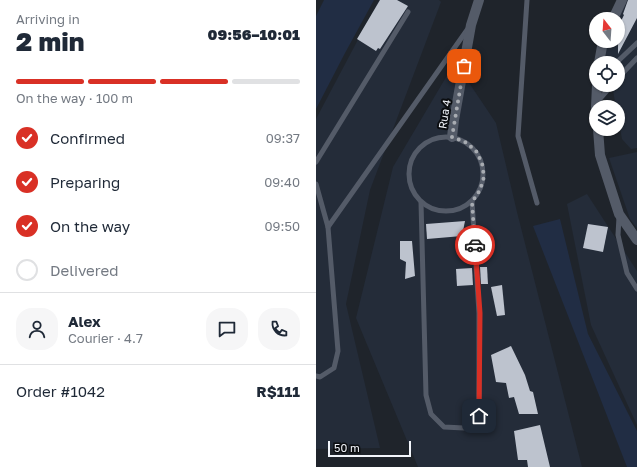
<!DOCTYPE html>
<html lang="en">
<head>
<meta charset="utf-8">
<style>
	body { margin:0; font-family:"Golos Text",sans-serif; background:#f6f6f7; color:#1f2937; height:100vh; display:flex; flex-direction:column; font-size:15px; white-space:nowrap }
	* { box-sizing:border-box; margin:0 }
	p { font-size:13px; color:#747a83 }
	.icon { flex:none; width:22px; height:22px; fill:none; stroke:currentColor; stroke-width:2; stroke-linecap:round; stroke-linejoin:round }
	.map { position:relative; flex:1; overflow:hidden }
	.panel { display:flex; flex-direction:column; background:#fff; width:316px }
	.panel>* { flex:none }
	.needle { width:26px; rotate:343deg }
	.fabs { position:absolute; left:273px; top:12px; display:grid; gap:8px }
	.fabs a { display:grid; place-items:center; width:36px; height:36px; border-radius:50%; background:#fff; box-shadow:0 1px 3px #0004; font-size:20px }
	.scale { position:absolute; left:12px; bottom:10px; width:83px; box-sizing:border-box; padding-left:4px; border:2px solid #f2f5fb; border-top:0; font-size:11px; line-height:14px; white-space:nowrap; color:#f2f5fb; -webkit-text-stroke:3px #0b0d10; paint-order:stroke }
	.pin { position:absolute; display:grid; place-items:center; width:34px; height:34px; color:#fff; margin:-17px; border-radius:8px; box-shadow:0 2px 6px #0006 }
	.courier { position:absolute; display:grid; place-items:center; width:40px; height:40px; margin:-20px; border:3px solid #d93025; border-radius:50%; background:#fff; color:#222; box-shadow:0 1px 5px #0007 }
	.summary em { font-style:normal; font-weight:800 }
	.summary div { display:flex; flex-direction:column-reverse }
	.summary { display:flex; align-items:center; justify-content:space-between; height:68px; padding:0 16px }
	h1 { font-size:26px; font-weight:800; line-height:30px }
	.bar { display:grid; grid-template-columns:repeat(4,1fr); gap:6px 4px; align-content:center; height:48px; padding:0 16px }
	.bar i { height:5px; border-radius:3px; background:#e0e1e3 }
	.bar .current { background:#d93025 }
	.bar p { grid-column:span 4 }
	.line { display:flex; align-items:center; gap:10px; padding:0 16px; border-top:1px solid #e0e1e3 }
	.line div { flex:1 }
	.round { display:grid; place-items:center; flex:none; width:42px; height:42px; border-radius:16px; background:#f6f6f7 }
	ol { padding:0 16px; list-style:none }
	li { display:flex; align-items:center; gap:12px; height:44px }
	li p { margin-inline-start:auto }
	li .icon { padding:4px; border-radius:50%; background:#d93025; color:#fff; stroke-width:4 }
	li:last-child { color:#747a83 }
	li i { width:22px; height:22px; border:2px solid #e0e1e3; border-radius:50% }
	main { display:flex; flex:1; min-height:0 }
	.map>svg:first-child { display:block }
	.built { fill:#242c39 }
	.green { fill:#212d44 }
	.building { fill:#bdc3ce }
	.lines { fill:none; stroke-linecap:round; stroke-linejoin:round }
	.lane { stroke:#545b68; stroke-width:5 }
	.street { stroke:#545b68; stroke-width:10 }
	.done { stroke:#a8acb2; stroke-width:4; stroke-dasharray:0 7.2 }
	.route { stroke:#d93025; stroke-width:5 }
	.labels { text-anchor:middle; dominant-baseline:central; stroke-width:4; stroke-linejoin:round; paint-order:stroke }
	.street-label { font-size:11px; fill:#f2f5fb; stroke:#0b0d10 }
</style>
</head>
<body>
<main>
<section class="panel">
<div class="summary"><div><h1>2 min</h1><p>Arriving in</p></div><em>09:56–10:01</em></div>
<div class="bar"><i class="current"></i><i class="current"></i><i class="current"></i><i></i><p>On the way · 100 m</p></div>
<ol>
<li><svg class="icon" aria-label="check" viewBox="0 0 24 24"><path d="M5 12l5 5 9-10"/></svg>Confirmed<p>09:37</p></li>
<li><svg class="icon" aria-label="check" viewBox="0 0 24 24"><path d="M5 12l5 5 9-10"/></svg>Preparing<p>09:40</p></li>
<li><svg class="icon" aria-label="check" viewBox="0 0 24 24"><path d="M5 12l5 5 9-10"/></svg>On the way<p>09:50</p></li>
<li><i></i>Delivered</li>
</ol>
<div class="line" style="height:72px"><a class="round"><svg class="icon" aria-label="person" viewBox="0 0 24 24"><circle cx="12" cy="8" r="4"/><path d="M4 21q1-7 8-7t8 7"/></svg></a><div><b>Alex</b><p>Courier · 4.7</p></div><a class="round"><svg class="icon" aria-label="chat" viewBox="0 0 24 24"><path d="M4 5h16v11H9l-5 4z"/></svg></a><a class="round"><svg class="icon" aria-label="phone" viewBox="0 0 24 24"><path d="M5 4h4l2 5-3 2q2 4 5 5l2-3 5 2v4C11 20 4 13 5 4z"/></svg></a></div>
<div class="line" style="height:52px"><div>Order #1042</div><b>R$111</b></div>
</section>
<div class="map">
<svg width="321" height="467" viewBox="0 0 321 467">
	<rect width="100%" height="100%" fill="#1f242b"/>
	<g class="built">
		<polygon points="63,0 123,0 125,2 54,190 30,304 64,448 0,449 0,119"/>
		<polygon points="309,0 321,0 321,148 315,149 306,139 302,117 302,107 300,107 296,85 302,85 302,63 291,63 288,48 291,41 302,41 302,19"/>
		<polygon points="139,62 180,123 201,212 266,467 102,467 40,318 77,167"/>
		<polygon points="321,152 321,228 314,219 293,158"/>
		<polygon points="271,194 321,271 321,425 275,325 251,204"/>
	</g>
	<g class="green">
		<polygon points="8,0 58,0 29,53 0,109 0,16"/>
		<polygon points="244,219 272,334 321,431 321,467 311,467 217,226"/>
	</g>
	<g class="building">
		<polygon points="64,0 81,0 92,6 64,49 62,48 60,51 41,39"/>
		<polygon points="312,0 321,0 321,18 302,54 302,27 308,15 307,14"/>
		<polygon points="149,221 146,236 111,239 110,224"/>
		<polygon points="272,224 292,227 287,252 267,248"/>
		<polygon points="84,241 96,241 99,276 89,279 90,262 84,259"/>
		<polygon points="164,267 171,267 172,284 165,284"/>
		<polygon points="156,268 157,285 141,286 140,269"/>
		<polygon points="186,285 189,315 181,316 175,287"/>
		<polygon points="195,346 209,375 214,391 217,392 222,414 203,414 198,397 193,398 190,383 180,382 175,355"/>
		<polygon points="224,425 234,467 212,467 211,460 202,460 198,431"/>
	</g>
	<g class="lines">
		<g class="lane">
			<polyline points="211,0 202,136 221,203"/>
			<polyline points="300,63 321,43"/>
			<polyline points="302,78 321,58"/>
			<polyline points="281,102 296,85"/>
			<circle cx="130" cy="174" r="37"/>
			<polyline points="0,162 92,12"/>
			<polyline points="0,184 12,227 151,30"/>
			<polyline points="105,202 110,395 115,414 128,427 148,428 163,416 163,313 156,201"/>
			<polyline points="303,217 302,235 311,273 321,289"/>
			<polyline points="0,376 4,377 18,368 22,351 12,227"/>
		</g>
		<g class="street">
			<polyline points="297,19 306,0"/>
			<polyline points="283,63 287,41"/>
			<polyline points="280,107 281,85"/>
			<polyline points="282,129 284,155 303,214 321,240"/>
			<polyline points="136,137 138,120 155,25 163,0"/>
		</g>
	</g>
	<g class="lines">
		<polyline class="done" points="148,66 136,137 149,142 160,151 166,163 168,177 164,190 156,202 159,245"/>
		<polyline class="route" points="159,245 164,313 163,416"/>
	</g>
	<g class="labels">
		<g class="street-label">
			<text transform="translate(128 114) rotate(-81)">Rua 4</text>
		</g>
	</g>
</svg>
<div class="fabs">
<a><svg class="needle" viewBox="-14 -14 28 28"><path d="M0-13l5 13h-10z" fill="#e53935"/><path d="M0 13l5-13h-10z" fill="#747a83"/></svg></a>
<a><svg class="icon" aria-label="locate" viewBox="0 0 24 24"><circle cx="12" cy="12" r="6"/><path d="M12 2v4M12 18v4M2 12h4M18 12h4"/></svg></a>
<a><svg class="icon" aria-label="layers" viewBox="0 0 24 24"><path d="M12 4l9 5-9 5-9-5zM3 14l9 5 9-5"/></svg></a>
</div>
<div class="scale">50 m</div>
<div class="pin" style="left:148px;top:66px;background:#ea580c"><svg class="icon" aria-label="bag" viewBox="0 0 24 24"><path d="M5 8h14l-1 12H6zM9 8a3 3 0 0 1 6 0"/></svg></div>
<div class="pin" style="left:163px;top:416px;background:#1f2937"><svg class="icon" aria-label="home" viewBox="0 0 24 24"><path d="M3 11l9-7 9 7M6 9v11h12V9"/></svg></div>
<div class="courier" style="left:159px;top:245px"><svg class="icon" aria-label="car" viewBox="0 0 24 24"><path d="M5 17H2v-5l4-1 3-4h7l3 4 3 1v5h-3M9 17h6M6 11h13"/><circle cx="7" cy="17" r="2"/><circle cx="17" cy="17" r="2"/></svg></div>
</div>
</main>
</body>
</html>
